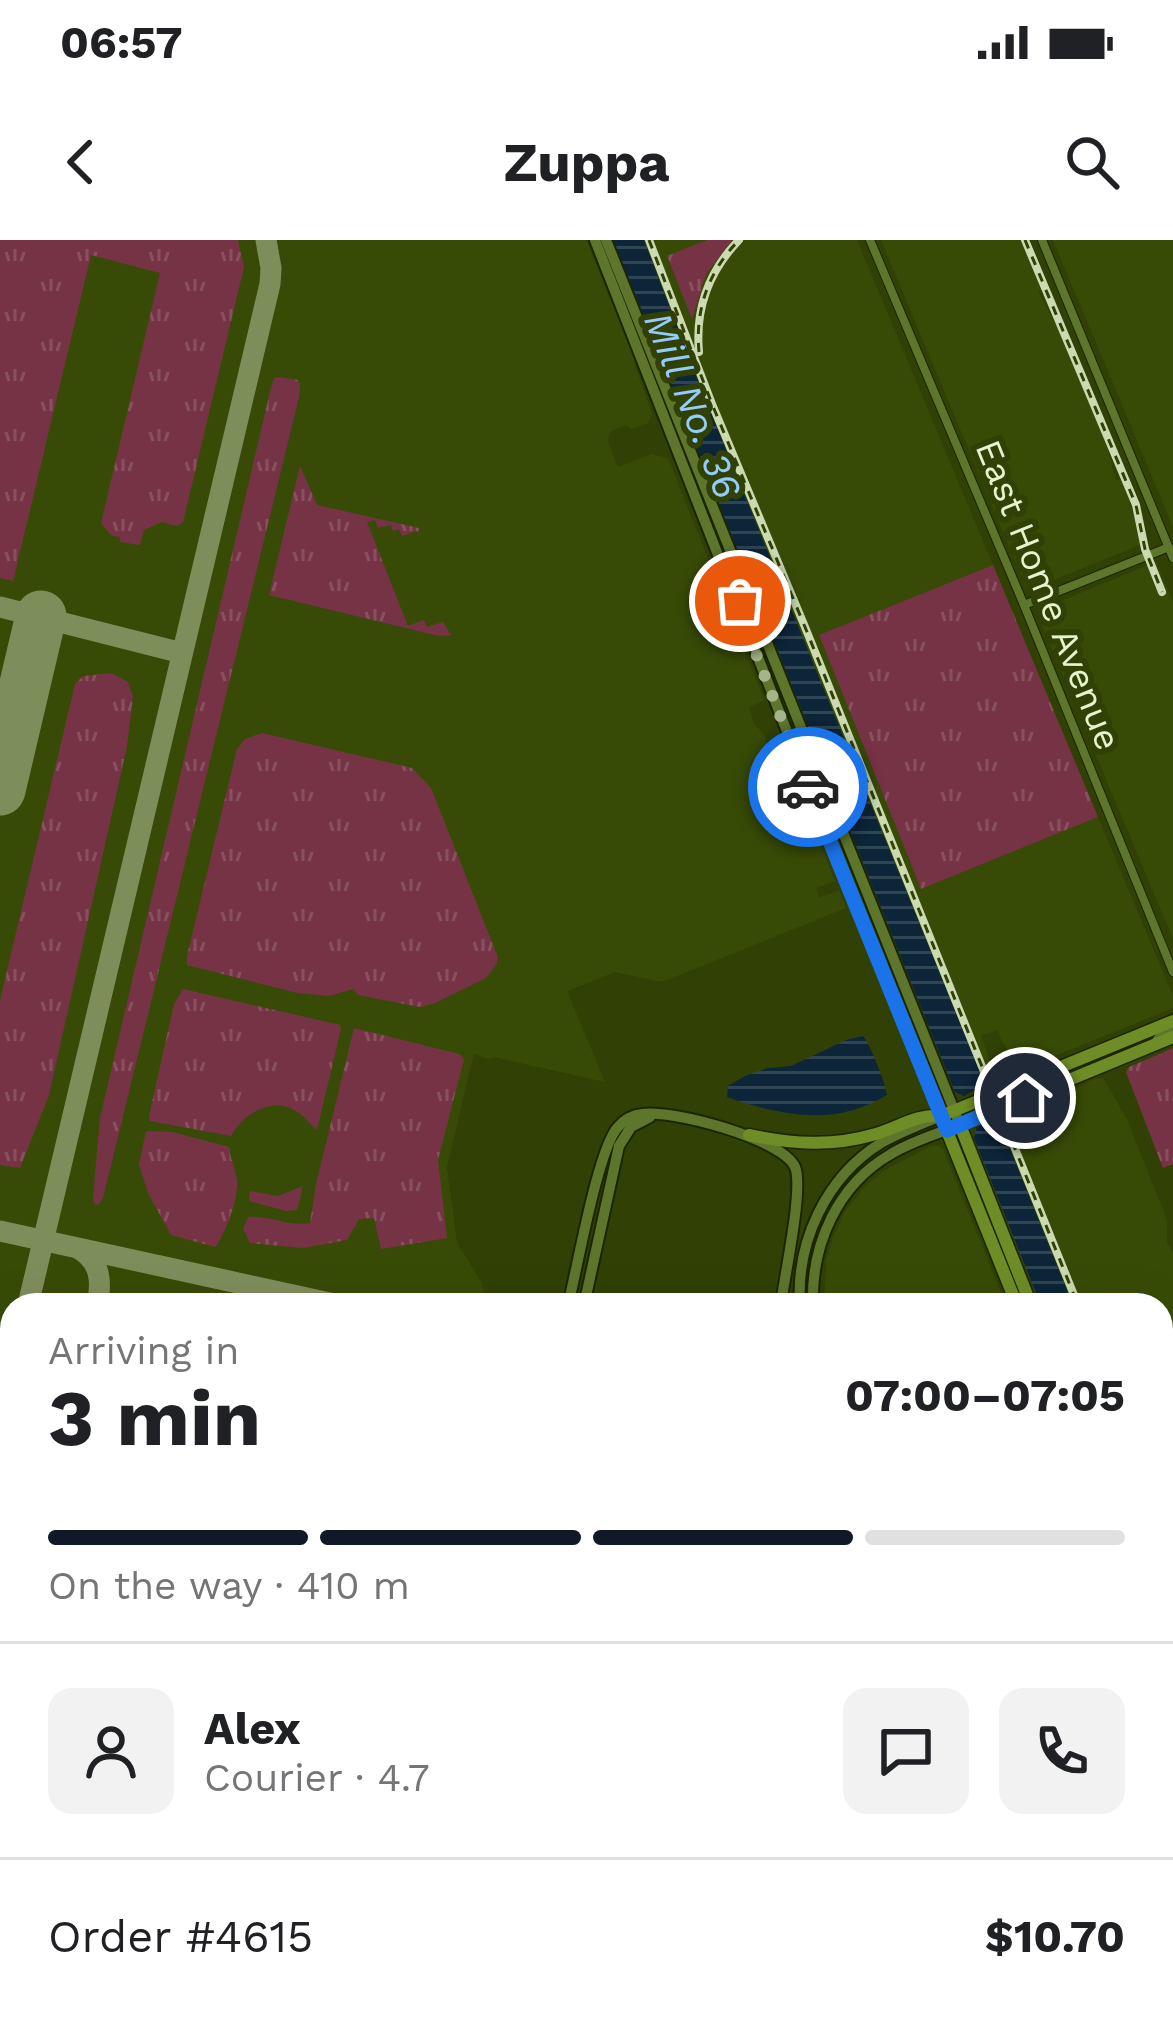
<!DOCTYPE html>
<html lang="en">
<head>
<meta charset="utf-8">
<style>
	body { margin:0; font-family:"Work Sans",sans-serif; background:#f2f2f2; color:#202124; height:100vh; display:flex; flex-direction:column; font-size:45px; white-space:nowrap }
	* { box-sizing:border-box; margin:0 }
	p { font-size:39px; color:#757577 }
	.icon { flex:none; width:66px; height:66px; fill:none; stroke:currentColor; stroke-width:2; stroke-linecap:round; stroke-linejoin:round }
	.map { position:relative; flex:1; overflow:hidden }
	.details { position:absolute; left:0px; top:1053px; width:1173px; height:747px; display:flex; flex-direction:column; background:#fff; border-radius:36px 36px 0 0; box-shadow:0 12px 48px #0002 }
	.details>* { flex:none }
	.pin { position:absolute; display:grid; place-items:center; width:102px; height:102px; color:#fff; margin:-51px; border:6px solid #fff; border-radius:50%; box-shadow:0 3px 12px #0007 }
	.courier { position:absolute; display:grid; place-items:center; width:120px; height:120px; margin:-60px; border:9px solid #1a73e8; border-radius:50%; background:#fff; color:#222; box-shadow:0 3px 15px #0007 }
	.headline em { font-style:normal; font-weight:700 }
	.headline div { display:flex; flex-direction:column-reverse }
	.headline { display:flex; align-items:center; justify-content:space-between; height:204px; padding:0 48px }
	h1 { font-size:78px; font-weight:700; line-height:90px }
	.bar { display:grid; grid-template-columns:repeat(4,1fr); gap:18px 12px; align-content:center; height:144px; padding:0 48px }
	.bar i { height:15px; border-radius:9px; background:#e0e0e0 }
	.bar .current { background:#111827 }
	.bar p { grid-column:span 4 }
	.line { display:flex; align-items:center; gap:30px; padding:0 48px; border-top:3px solid #e0e0e0 }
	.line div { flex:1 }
	.round { display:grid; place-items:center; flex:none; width:126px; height:126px; border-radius:24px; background:#f2f2f2 }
	.status { display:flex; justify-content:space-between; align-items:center; height:84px; padding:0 60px; background:#fff; direction:ltr }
	.status svg { height:33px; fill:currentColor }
	header { display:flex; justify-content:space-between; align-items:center; height:156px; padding:0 48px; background:#fff; font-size:54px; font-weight:700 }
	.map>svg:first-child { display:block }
	.built { fill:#384b06 }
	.grass { fill:url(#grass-tufts) }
	.water { fill:url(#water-rules) }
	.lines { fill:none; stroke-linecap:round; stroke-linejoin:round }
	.taxiway { stroke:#7e8e5b; stroke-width:21 }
	.runway { stroke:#7e8e5b; stroke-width:51 }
	.minor-casing { stroke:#1b2600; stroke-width:10 }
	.tertiary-casing { stroke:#1b2600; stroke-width:12 }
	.secondary-casing { stroke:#1b2600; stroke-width:14 }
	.primary-casing { stroke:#1b2600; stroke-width:15 }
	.minor { stroke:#5e762c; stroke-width:8 }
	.tertiary { stroke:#5e762c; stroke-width:9 }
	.secondary { stroke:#5e762c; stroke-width:10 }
	.primary { stroke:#6e8d26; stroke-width:12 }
	.rail-casing { stroke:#cbdab1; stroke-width:8 }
	.rail { stroke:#314105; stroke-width:3; stroke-dasharray:9; stroke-linecap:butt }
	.done { stroke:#a6b588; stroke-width:12; stroke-dasharray:0 21.6 }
	.route { stroke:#1a73e8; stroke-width:15 }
	.labels { text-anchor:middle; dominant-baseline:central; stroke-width:12; stroke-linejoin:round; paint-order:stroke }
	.street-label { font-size:36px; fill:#e5f4ce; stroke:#314105 }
	.water-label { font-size:39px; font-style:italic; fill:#92cbfc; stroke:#314105 }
</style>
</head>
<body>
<div class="status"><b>06:57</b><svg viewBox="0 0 49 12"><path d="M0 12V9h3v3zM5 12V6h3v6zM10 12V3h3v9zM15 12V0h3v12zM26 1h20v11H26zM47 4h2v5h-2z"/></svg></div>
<header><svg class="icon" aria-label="back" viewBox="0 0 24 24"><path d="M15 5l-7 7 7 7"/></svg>Zuppa<svg class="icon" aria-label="search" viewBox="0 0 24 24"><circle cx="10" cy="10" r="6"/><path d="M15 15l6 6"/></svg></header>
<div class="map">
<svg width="1173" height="1798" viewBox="0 0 1173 1798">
	<defs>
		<pattern id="grass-tufts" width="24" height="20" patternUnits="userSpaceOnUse" patternTransform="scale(3)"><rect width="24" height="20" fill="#753345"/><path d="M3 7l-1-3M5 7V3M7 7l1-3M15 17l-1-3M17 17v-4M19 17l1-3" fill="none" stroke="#88515f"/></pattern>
		<pattern id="water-rules" width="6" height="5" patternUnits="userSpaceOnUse" patternTransform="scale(3)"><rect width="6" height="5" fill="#0c2539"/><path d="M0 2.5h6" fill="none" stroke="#2f4554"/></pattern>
	</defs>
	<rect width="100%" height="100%" fill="#314105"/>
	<g class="built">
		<polygon points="0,0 586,0 635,118 634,122 652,174 648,183 632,189 626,185 611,191 607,200 618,227 651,214 668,218 764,460 749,467 754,484 763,493 779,535 769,558 775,572 803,561 835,641 816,648 819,658 839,650 846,668 662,742 615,732 567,751 605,842 494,817 487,819 474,813 447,927 457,1003 482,1043 486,1065 12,1065 12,1788 196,1788 194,1798 0,1798"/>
		<polygon points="644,0 707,0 667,17 692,77 706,34 732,0 857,0 993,325 819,395 921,649 1098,577 1173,756 1173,768 1018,831 997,790 981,796 997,839 985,844 694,131"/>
		<polygon points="881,0 1021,0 1042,49 1038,52 1061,93 1104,196 1116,240 1122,239 1126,249 1142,304 1030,350 1027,349"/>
		<polygon points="1053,0 1173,0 1173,287 1087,81"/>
		<polygon points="1156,322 1173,362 1173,699 1037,374 1039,370"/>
		<polygon points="1097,838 1104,839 1127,880 1167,980 1167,1004 1173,1012 1173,1078 1161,1083 1161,1065 1073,1065 998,879 1038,862 1052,860"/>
		<polygon points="931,906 939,906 943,909 1006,1065 824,1065 826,1021 833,998 845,971 865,947 885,930"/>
		<polygon points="1161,1229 1173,1258 1173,1311 1161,1282"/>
		<polygon points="1161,1452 1173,1482 1173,1691 1161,1696"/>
		<polygon points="1173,1728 1173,1798 1043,1798 1039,1788 1161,1788 1161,1733"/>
		<polygon points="219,1788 366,1788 367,1798 217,1798"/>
		<polygon points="410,1788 491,1788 499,1798 411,1798"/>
		<polygon points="556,1788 772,1788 801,1798 565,1798"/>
	</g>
	<g class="grass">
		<polygon points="0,0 238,0 244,27 183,282 177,286 162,282 144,290 140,305 120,302 120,297 112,296 101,283 160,33 91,15 13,341 0,338"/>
		<polygon points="707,0 732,0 706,34 692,79 667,16"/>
		<polygon points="278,137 298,140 300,145 299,157 103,958 98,965 94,963 93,957 100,878 270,152 274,138"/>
		<polygon points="300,226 317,265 419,288 418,294 416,291 402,296 399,289 393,291 391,285 378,288 375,280 367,282 408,386 424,380 427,387 443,382 451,395 439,396 269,355"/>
		<polygon points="993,325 1098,577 921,649 819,395"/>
		<polygon points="111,433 128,442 133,457 127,506 49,855 20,928 0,925 0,760 75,444 83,436"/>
		<polygon points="262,493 412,528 431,548 497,715 497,723 486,738 435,763 420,767 358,755 353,749 329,756 298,753 187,725 187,716 237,509 245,499"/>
		<path d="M 183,749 L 340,785 L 341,789 L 317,890 C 311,886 304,875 296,871 C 272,856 242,874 231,896 L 150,881 L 149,876 L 174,764 Z"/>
		<path d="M 354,788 L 459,814 L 464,819 L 438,920 L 447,998 L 381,1009 L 374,978 L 359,979 L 347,1000 L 303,1008 L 250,1003 L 243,989 L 248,977 C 270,975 288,987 310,983 L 316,944 Z"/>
		<polygon points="1173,808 1173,924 1163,928 1126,832 1129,827"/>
		<path d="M 146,891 L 172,892 L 229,907 C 230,921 239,935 237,947 C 235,966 226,993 215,1007 L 171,995 L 148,953 L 139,924 Z"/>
		<polygon points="303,946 297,970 286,971 249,961 250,951 278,956"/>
		<polygon points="12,1448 12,1486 0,1539 0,1461"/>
	</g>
	<g class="water">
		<polygon points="613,0 644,0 694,131 985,844 964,856 955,852"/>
		<path d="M 863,796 C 870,803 886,845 887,855 C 836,887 781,876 727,857 L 728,846 L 745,836 L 768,828 L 791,826 L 846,800 Z"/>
		<polygon points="998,879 1073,1065 1041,1065 974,898 977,887"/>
		<polygon points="1161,1282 1173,1311 1173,1392 1161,1363"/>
	</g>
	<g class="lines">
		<g class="taxiway">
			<polyline points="0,367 182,413"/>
			<polyline points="0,991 339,1065"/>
			<path d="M 79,1009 C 101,1022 102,1042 97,1065"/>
			<polyline points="28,1065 270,44 271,28 266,0"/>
			<polyline points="0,1179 12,1130"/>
			<polyline points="0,1238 12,1246"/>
			<polyline points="0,1423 12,1411"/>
			<polyline points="0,1620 12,1571"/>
			<polyline points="0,1736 7,1738"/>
		</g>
		<polyline class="runway" points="0,550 41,376"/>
		<defs>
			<g id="minor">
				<polyline points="870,0 1024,365 1173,732"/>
				<polyline points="1042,0 1173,318"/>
				<polyline points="1024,365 1169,307"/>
				<polyline points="1154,804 1160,795 1173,789"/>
				<polyline points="1027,1788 1031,1798"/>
			</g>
			<polyline id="tertiary" points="207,1798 210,1788"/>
			<g id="secondary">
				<path d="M 595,0 L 811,553 L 941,876 C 921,884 900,892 881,903 C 826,937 796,1002 800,1065"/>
				<path d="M 606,0 L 960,885 C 937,894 912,901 891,914 C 837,945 811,1005 813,1065"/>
				<path d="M 568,1065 C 577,1030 598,908 618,887 C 624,880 633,875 642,874 C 671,869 783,899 795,927 C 804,948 784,1037 781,1065"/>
				<polyline points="584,1065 619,906 631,887 650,877"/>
				<polyline points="1161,1709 1173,1704"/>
				<polyline points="1161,1723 1173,1718"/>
				<polyline points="387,1788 388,1798"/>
				<polyline points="397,1788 398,1798"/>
				<polyline points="798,1788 841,1798"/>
				<polyline points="887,1788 924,1788"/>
				<polyline points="953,1798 994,1788"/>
			</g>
			<g id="primary">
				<polyline points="941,876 1017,1065"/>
				<path d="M 749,895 C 793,904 832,907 876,894 C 899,887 917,874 941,876 L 1173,781"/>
				<polyline points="1031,1065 960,885 1173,797"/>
				<polyline points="1161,1391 1173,1421"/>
				<polyline points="1161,1426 1173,1456"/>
			</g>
		</defs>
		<use href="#minor" class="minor-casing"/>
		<use href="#tertiary" class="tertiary-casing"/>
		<use href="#secondary" class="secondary-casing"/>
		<use href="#primary" class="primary-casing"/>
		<use href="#minor" class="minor"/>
		<use href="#tertiary" class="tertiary"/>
		<use href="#secondary" class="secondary"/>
		<use href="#primary" class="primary"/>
		<defs>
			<g id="rail">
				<polyline points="649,0 712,164 805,387 1078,1065"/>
				<polyline points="1025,0 1136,265 1145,309 1162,352"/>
				<path d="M 699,112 C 695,68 709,31 739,0"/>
				<polyline points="1161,1263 1173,1292"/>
			</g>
		</defs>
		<use href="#rail" class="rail-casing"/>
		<use href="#rail" class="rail"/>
	</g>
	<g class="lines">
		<polyline class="done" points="740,361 735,360 808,547"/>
		<polyline class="route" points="808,547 947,890 1025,858"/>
	</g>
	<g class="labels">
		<g class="street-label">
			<text transform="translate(1048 355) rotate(68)">East Home Avenue</text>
		</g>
		<g class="water-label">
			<text transform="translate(693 165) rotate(68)">Mill No. 36</text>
		</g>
	</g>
</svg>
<div class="pin" style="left:740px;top:361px;background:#ea580c"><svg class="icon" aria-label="bag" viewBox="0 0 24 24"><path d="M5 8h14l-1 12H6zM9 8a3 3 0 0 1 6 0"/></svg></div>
<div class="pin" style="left:1025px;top:858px;background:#1f2937"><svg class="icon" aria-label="home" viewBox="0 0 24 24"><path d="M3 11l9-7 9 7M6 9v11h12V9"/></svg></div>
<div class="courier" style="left:808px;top:547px"><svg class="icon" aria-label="car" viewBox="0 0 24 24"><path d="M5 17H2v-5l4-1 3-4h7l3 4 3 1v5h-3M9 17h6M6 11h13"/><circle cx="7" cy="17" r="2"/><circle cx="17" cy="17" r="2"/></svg></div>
<section class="details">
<div class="headline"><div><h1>3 min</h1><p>Arriving in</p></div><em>07:00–07:05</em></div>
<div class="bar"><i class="current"></i><i class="current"></i><i class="current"></i><i></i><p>On the way · 410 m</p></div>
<div class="line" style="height:216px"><a class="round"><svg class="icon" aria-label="person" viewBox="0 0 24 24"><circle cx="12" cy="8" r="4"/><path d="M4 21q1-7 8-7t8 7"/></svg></a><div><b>Alex</b><p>Courier · 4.7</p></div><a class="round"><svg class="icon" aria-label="chat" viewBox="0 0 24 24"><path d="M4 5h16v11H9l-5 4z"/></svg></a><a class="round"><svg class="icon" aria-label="phone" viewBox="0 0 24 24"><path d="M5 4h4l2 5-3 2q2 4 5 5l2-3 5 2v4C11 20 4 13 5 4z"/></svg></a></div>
<div class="line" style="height:156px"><div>Order #4615</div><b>$10.70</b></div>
</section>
</div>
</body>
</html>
